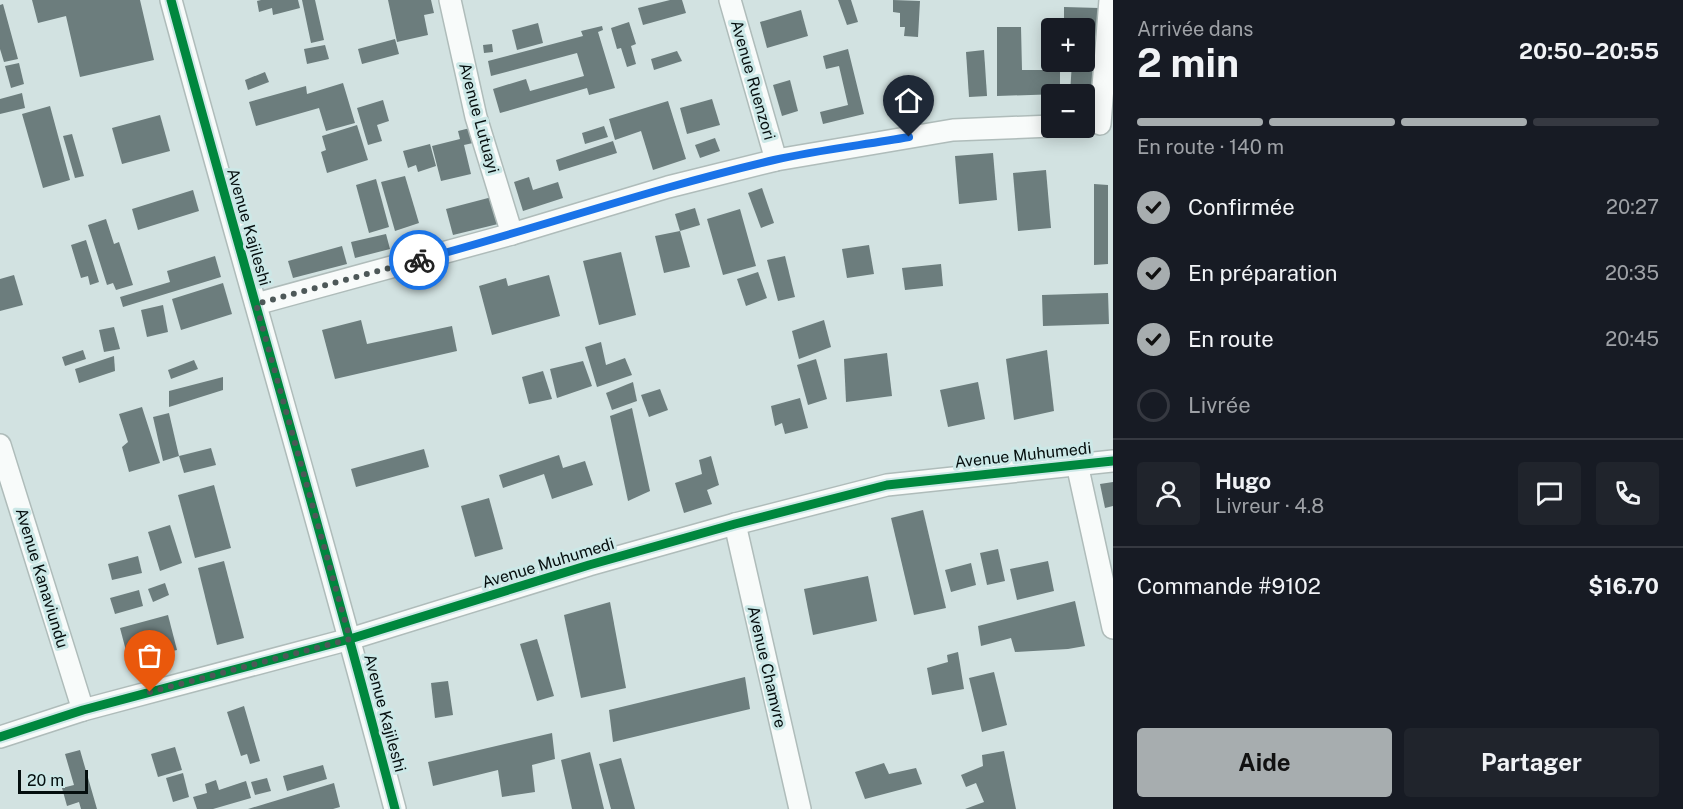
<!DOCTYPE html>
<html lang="fr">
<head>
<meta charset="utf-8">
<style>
	body { margin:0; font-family:"Public Sans",sans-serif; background:#20242c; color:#f1f3f6; height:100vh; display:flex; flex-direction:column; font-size:22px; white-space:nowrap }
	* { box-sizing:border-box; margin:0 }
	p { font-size:20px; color:#9ea1a6 }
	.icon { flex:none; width:33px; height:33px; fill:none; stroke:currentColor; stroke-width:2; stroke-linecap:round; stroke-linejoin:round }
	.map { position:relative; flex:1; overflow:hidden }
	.panel { display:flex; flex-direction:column; background:#171b24; width:570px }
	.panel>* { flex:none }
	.tools { position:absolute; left:1041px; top:18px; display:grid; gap:12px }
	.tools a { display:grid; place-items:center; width:54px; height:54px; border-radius:6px; background:#171b24; box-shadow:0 3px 15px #0003; font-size:30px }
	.scale { position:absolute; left:18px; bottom:15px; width:70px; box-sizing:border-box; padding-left:6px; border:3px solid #050e0e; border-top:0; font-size:16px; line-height:21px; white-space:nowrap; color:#050e0e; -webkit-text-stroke:4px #cce8e7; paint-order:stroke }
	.pin { position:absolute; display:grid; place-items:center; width:51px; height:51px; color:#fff; margin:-62px -26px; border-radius:50% 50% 50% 0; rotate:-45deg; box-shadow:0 0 6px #0007 }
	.pin .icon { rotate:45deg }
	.courier { position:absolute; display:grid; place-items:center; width:60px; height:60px; margin:-30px; border:4px solid #1a73e8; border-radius:50%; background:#fff; color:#222; box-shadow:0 2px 8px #0007 }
	.overview em { font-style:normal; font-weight:700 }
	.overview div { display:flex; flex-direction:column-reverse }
	.overview { display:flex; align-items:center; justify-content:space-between; height:102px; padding:0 24px }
	h1 { font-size:39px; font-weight:700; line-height:45px }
	.bar { display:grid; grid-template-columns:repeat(4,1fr); gap:9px 6px; align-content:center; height:72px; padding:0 24px }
	.bar i { height:8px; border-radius:4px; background:#363941 }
	.bar .on { background:#a7adaf }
	.bar p { grid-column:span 4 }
	.line { display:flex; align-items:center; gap:15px; padding:0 24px; border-top:2px solid #363941 }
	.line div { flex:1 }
	.round { display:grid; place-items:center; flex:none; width:63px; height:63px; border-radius:6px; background:#20242c }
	ol { padding:0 24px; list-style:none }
	li { display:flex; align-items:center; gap:18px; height:66px }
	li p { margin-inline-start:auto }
	li .icon { padding:6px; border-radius:50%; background:#a7adaf; color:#111; stroke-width:4 }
	li:last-child { color:#9ea1a6 }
	li i { width:33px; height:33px; border:3px solid #363941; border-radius:50% }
	.cta { display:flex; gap:12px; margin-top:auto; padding:12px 24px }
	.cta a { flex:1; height:69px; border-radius:6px; background:#a7adaf; color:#111; font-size:24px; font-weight:700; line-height:69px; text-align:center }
	.cta a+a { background:#20242c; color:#f1f3f6 }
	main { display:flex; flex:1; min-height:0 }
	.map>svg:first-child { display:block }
	.building { fill:#6c7d7d }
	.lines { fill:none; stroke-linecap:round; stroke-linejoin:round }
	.minor-casing { stroke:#afbcba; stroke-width:24 }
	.minor { stroke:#f8fbfa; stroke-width:21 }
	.cycleway-casing { stroke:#cce8e7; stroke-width:13 }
	.cycleway { stroke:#00873e; stroke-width:9 }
	.done { stroke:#4d5858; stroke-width:6; stroke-dasharray:0 10.8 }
	.route { stroke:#1a73e8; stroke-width:8 }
	.labels { text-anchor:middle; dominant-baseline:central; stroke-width:6; stroke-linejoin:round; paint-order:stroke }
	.street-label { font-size:16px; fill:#050e0e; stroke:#cce8e7 }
</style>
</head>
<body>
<main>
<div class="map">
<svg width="1113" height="809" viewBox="0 0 1113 809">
	<rect width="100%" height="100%" fill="#d2e2e1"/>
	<g class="building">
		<polygon points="32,0 140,0 154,60 80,77 66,16 38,23"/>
		<polygon points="261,0 298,0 300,8 273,15 272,8 259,12 257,1"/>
		<polygon points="302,0 315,0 324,40 311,43"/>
		<polygon points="388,0 431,0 434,13 424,15 428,35 397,42"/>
		<polygon points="670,0 682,0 686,13 643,25 638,8"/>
		<polygon points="838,0 851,0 858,22 847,25"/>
		<polygon points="893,0 920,1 918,37 904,36 905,27 900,27 900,13 893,12"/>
		<polygon points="3,4 18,59 4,62 0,49 0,5"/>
		<polygon points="1064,7 1099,8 1096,103 1084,103 1084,94 1070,94 1072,62 1084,62 1084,28 1064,28"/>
		<polygon points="801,10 808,36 767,48 760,22"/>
		<polygon points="629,22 636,44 631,46 636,64 627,67 621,48 617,49 611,28"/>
		<polygon points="538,23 543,43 517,50 512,30"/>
		<polygon points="602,26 603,30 598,32 615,88 589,95 587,88 500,113 493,89 526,79 530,91 584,76 577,53 491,76 488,61 583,36 581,31"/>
		<polygon points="997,27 1021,27 1022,70 1060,70 1060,94 997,96"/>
		<polygon points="395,39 399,54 362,64 358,49"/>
		<polygon points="492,44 493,52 484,53 483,45"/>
		<polygon points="325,45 329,59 307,64 304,49"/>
		<polygon points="848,49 864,114 823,124 820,112 848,105 839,66 826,69 823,56"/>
		<polygon points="984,50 987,96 969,97 966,52"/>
		<polygon points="677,51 682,61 654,70 651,59"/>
		<polygon points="19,63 24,84 11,88 5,66"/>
		<polygon points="265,72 269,82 248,90 245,80"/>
		<polygon points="790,80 798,111 782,116 773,85"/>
		<polygon points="343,83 355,123 326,131 319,108 256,126 249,102 306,86 307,94"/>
		<polygon points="22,93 25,108 0,114 0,99"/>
		<polygon points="712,99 720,125 687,134 680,108"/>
		<polygon points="383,100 389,121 377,125 382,141 368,145 357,108"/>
		<polygon points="668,101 686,159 653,170 641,131 615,140 609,119"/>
		<polygon points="50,106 70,180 43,188 22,114"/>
		<polygon points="160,115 170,151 122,164 112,128"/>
		<polygon points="357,125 368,160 327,173 321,152 326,150 322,136"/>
		<polygon points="604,126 608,137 585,144 582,133"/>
		<polygon points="470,128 473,143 464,145 471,174 441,181 432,146 460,139 458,131"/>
		<polygon points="72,134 84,176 75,178 63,136"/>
		<polygon points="715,138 720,151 700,158 695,145"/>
		<polygon points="613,141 617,153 559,171 556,160"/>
		<polygon points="430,144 436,166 418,172 416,165 408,168 403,151"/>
		<polygon points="993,153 997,200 959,204 955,156"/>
		<polygon points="1046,170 1051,228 1018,231 1013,173"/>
		<polygon points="405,176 419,223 395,231 381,182"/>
		<polygon points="529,177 533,190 558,182 563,198 523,211 514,182"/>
		<polygon points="376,179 389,227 369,233 356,185"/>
		<polygon points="1094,184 1108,185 1108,264 1094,265"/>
		<polygon points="762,188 774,223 761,228 748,193"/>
		<polygon points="193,190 199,211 138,230 132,209"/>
		<polygon points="492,197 498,224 453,235 446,209"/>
		<polygon points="695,208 700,225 680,231 675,214"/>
		<polygon points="740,209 756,266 723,275 707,219"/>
		<polygon points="106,219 114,244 119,242 133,285 116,290 113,283 107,285 88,225"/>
		<polygon points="680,231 690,267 664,273 655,236"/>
		<polygon points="386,234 390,249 355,258 351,242"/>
		<polygon points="86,240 99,282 90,285 88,276 81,278 71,245"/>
		<polygon points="869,245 874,274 847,278 842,249"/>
		<polygon points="342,246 347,264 293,278 288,261"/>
		<polygon points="621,252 636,315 599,325 583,261"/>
		<polygon points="215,256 221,277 123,307 120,297 170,282 167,271"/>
		<polygon points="785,256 795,297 778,301 767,260"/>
		<polygon points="941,264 943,286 905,290 902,268"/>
		<polygon points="758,272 767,298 746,306 737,279"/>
		<polygon points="14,275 23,305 0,311 0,279"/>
		<polygon points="549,275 560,316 492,335 479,286 506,278 508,286"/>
		<polygon points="223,283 232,314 181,330 172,299"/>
		<polygon points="1108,293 1109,324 1043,326 1042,295"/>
		<polygon points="163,305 168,332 147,337 141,310"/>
		<polygon points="361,320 367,344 452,326 457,351 335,379 322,330"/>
		<polygon points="824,320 831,347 799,359 792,331"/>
		<polygon points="114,327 120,349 104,352 99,330"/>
		<polygon points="601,342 606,365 625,358 632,375 597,387 585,347"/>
		<polygon points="83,350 86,359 65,366 62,357"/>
		<polygon points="1047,350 1054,411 1014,420 1006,359"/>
		<polygon points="887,353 892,396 846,402 844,359"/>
		<polygon points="114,356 115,371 79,383 75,369"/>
		<polygon points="816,359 827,399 808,405 797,365"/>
		<polygon points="194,360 198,369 171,379 168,370"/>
		<polygon points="583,361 592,386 557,398 550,369"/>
		<polygon points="543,371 552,399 529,404 522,377"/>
		<polygon points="223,377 223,390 169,407 169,391"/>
		<polygon points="633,382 637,401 612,410 606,393"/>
		<polygon points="978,382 985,419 948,427 940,390"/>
		<polygon points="660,389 668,410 649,417 641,395"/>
		<polygon points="800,398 808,428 785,434 782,423 775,426 771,406"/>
		<polygon points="142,407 160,463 129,472 122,447 128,442 119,414"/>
		<polygon points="632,408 650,491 628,501 610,416"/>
		<polygon points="169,413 179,456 163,461 153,417"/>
		<polygon points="211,448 216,465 184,473 179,456"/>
		<polygon points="424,449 429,467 356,487 351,469"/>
		<polygon points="559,455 563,468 585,461 593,485 552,499 544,474 503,488 499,475"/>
		<polygon points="711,456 719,485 707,490 712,504 684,513 675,483 702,474 699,460"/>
		<polygon points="1113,482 1113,506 1105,508 1100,484"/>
		<polygon points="214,485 231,548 195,558 178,495"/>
		<polygon points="489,498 503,549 475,557 461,506"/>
		<polygon points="923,510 946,608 914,615 891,518"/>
		<polygon points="170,525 182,563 160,571 148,532"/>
		<polygon points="998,549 1005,581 987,585 980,553"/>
		<polygon points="138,556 142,573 112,580 108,564"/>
		<polygon points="224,561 244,638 217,645 198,568"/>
		<polygon points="1048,561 1054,591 1017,600 1010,569"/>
		<polygon points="971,563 976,585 951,592 945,570"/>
		<polygon points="868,576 877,621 813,635 804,589"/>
		<polygon points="165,583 169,595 153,602 148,589"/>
		<polygon points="139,590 143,606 115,614 110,598"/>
		<polygon points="1075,601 1085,646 1068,649 1015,652 1011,638 981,646 978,626"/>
		<polygon points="610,602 626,688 581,698 564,615"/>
		<polygon points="168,615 177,650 129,662 120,628"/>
		<polygon points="537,639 554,696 537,701 520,644"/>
		<polygon points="958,652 964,689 932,695 927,668 948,662 947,655"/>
		<polygon points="994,672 1007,725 982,732 969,678"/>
		<polygon points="745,677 750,709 613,742 609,710"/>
		<polygon points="448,681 453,715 435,718 431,683"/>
		<polygon points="244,706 260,761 250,764 247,754 241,756 227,712"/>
		<polygon points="552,733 555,759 532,765 535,792 502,797 498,770 433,786 428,762"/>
		<polygon points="175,747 182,770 158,777 151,754"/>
		<polygon points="80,750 97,809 81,809 79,802 67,806 62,788 74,785 65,754"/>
		<polygon points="1004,751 1016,809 965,809 984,802 976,783 966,787 961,775 983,766 982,755"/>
		<polygon points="590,752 604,809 572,809 561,760"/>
		<polygon points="621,758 635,809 611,809 599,764"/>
		<polygon points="884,763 889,774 916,768 922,784 865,799 855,772"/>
		<polygon points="323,765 327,779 287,791 283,776"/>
		<polygon points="183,773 189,797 173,802 166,778"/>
		<polygon points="267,778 271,791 255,795 251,782"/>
		<polygon points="216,780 219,790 246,781 251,798 213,809 197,809 193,797 207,793 205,784"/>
		<polygon points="334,783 340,807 333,809 248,809"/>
	</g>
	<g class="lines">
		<defs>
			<g id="minor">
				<path d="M 171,0 C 244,270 324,538 395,809"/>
				<polyline points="450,0 476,117 512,234"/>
				<polyline points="730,0 776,160"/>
				<polyline points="1100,124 1110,0"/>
				<polyline points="256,304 512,234 668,187 776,160 953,130 1052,126"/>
				<polyline points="0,445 83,710"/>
				<polyline points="1077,464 1113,628"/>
				<polyline points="735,524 800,809"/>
				<polyline points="0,737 83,710 350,639 589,565 735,524 887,485 1113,461"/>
			</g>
		</defs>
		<use href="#minor" class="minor-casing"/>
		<use href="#minor" class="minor"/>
		<defs>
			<g id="cycleway">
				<path d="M 171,0 C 244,270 324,538 395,809"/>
				<polyline points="0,737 83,710 350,639 589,565 735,524 887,485 1113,461"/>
			</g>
		</defs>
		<use href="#cycleway" class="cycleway-casing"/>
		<use href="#cycleway" class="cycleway"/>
	</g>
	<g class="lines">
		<polyline class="done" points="150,692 350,639 256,304 419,260"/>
		<path class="route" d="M 419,260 C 538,228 654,188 774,160 C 818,150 864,145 909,137"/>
	</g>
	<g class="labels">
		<g class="street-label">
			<text transform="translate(753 80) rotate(74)">Avenue Ruenzori</text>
			<text transform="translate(479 118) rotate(75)">Avenue Lutuayi</text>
			<text transform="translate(249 227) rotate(74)">Avenue Kajileshi</text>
			<text transform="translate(1023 455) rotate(-6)">Avenue Muhumedi</text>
			<text transform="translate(548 563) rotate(-17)">Avenue Muhumedi</text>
			<text transform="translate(42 578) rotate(73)">Avenue Kanaviundu</text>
			<text transform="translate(767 667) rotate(77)">Avenue Chamvre</text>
			<text transform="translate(385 713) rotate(75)">Avenue Kajileshi</text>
		</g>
	</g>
</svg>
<div class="tools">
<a>+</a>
<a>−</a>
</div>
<div class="scale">20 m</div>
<div class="pin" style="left:150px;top:692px;background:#ea580c"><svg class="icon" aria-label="bag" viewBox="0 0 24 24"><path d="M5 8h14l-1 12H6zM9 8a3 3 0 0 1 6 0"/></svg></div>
<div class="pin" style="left:909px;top:137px;background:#1f2937"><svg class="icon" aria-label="home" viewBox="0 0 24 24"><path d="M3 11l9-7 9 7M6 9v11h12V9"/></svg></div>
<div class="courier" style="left:419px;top:260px"><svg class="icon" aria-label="bike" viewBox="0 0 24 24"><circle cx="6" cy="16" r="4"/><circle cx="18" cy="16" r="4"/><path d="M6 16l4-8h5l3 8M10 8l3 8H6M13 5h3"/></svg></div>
</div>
<section class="panel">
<div class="overview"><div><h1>2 min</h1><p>Arrivée dans</p></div><em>20:50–20:55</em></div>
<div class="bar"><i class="on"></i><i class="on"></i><i class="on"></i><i></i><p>En route · 140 m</p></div>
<ol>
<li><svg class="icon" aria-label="check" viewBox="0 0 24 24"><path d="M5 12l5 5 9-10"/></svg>Confirmée<p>20:27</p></li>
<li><svg class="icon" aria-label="check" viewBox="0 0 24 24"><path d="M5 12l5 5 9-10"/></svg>En préparation<p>20:35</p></li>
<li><svg class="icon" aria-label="check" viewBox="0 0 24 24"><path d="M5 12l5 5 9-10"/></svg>En route<p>20:45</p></li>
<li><i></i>Livrée</li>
</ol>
<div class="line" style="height:108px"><a class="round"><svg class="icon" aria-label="person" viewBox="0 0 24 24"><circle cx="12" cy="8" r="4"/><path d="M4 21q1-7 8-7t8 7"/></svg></a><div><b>Hugo</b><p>Livreur · 4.8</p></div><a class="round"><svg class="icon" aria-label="chat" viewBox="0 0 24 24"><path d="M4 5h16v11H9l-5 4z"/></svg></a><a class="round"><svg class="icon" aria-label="phone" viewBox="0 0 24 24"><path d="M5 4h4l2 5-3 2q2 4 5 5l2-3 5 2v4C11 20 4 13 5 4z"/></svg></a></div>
<div class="line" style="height:78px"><div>Commande #9102</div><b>$16.70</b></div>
<div class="cta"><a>Aide</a><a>Partager</a></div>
</section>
</main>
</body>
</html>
